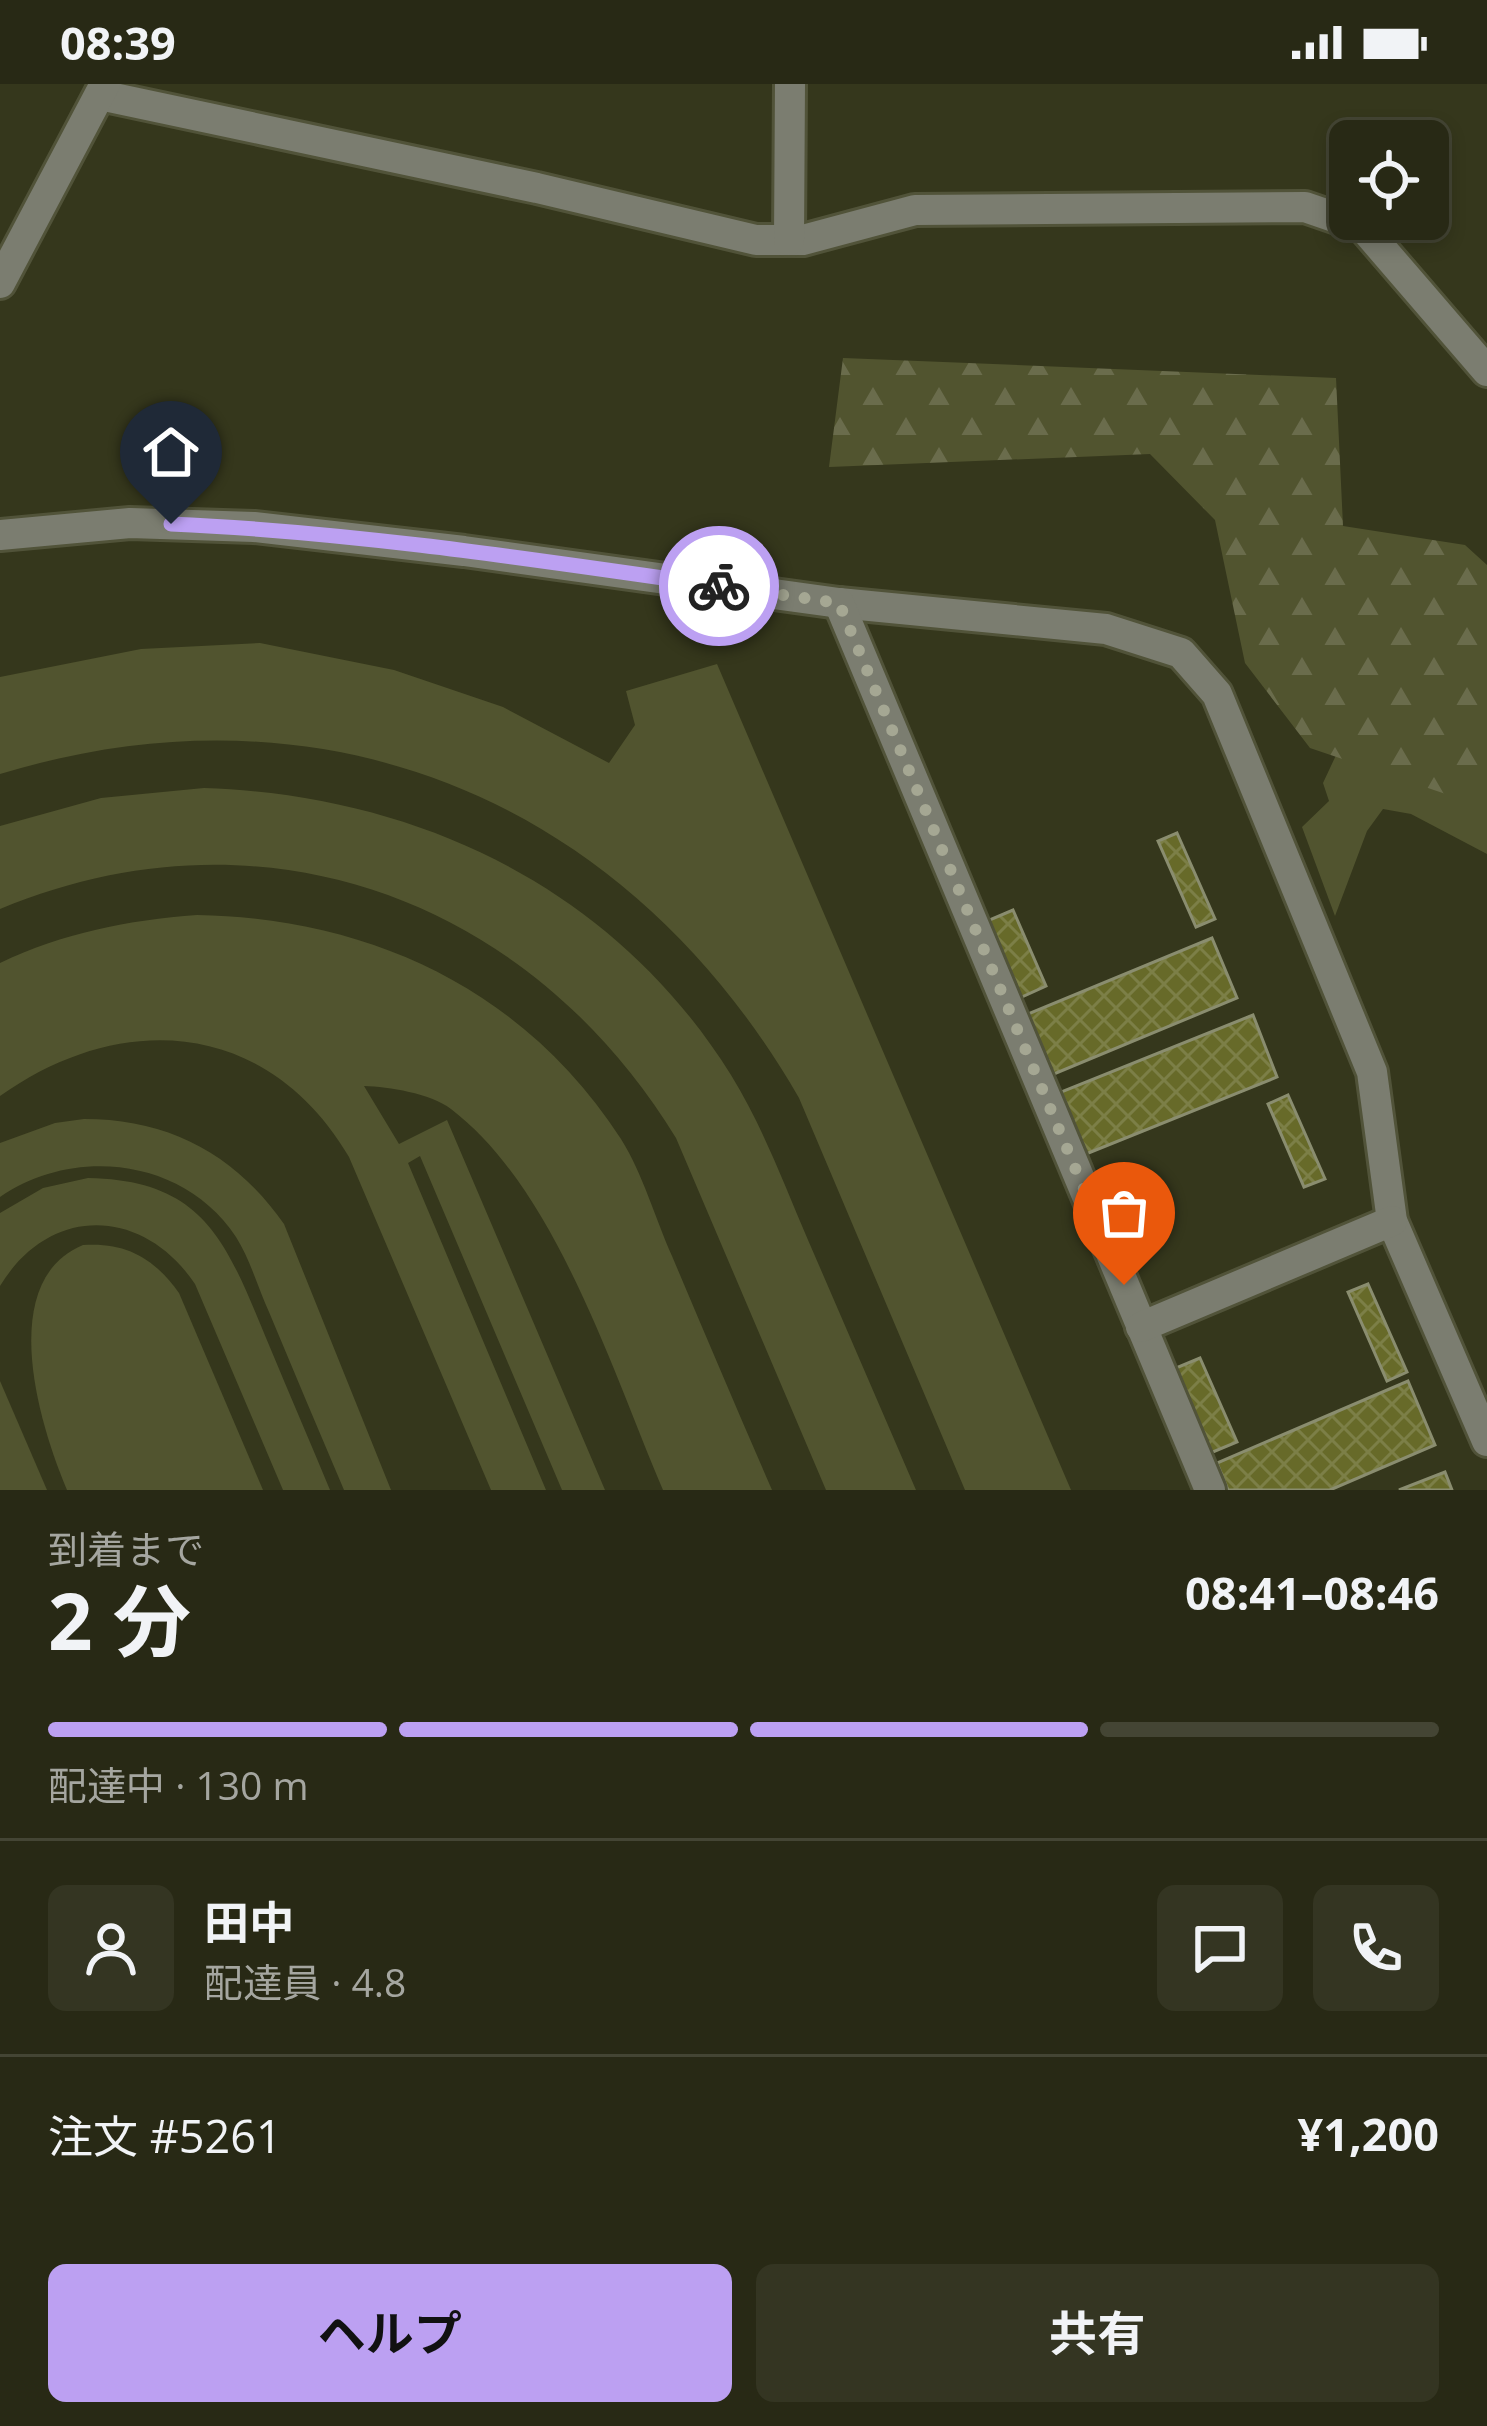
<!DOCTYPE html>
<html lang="ja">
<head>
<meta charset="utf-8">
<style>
	body { margin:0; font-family:"Open Sans","Noto Sans JP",sans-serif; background:#343522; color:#f1f3f6; height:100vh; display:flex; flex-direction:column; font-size:45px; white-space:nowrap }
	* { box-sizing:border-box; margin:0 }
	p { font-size:39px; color:#a5a6a0 }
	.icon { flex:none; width:66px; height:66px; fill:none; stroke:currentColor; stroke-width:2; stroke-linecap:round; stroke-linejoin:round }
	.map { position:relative; height:1406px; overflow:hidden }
	.drawer { display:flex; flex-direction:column; background:#282915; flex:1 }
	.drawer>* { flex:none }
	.tools { position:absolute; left:1329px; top:36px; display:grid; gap:24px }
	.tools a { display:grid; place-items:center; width:120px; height:120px; border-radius:18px; background:#282915; box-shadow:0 6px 18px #0003,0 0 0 3px #444534; font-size:60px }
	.pin { position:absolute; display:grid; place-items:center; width:102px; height:102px; color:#fff; margin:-123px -51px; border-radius:50% 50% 50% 0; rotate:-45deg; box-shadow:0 0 12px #0007 }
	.pin .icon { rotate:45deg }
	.courier { position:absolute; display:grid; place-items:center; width:120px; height:120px; margin:-60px; border:9px solid #bca0f2; border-radius:50%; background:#fff; color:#222; box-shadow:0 3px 15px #0007 }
	.headline em { font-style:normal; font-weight:700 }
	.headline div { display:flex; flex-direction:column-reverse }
	.headline { display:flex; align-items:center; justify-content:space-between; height:204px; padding:0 48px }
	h1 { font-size:78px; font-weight:700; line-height:90px }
	.bar { display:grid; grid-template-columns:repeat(4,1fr); gap:18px 12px; align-content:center; height:144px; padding:0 48px }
	.bar i { height:15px; border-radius:9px; background:#444534 }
	.bar .selected { background:#bca0f2 }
	.bar p { grid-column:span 4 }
	.line { display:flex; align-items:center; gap:30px; padding:0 48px; border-top:3px solid #444534 }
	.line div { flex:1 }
	.round { display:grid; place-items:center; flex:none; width:126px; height:126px; border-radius:18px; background:#343522 }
	.action { display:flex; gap:24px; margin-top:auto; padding:24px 48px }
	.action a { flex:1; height:138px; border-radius:18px; background:#bca0f2; color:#111; font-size:48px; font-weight:700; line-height:138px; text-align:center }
	.action a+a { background:#343522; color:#f1f3f6 }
	.status { display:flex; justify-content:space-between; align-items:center; height:84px; padding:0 60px; background:#282915; direction:ltr }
	.status svg { height:33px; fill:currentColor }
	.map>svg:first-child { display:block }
	.green { fill:#51542f }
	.forest { fill:url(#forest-firs) }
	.building { fill:url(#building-cross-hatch); stroke:#8a8d6f; stroke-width:3 }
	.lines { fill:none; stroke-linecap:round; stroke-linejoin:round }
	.minor-casing { stroke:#515339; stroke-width:36 }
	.minor { stroke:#7b7d70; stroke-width:30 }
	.done { stroke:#a5a793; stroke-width:12; stroke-dasharray:0 21.6 }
	.route { stroke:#bca0f2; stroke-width:15 }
</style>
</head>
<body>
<div class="status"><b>08:39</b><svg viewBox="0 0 49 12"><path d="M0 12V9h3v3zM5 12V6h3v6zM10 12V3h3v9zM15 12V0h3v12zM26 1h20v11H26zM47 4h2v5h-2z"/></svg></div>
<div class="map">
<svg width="1487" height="1406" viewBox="0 0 1487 1406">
	<defs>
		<pattern id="forest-firs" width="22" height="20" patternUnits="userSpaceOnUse" patternTransform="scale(3)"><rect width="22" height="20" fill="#51542f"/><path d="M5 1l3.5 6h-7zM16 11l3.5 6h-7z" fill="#6a6c4c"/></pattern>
		<pattern id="building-cross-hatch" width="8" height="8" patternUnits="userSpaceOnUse" patternTransform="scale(3)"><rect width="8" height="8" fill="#676a29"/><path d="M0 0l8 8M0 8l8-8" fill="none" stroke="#7c7f47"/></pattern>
	</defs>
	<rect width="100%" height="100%" fill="#35371c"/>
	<g class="green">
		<path d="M 260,559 L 394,586 L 503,623 L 609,679 L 635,641 L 626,607 L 717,580 L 1071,1406 L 965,1406 L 799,1014 C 629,719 329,590 0,690 L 0,593 L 141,565 Z"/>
		<polygon points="1345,652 1487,699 1487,770 1411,730 1383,725 1367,747 1335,832 1302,743 1329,717 1323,699"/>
		<path d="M 204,704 C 419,711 615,805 731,991 C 763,1043 784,1100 808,1156 C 844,1239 880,1323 916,1406 L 826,1406 L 676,1054 C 530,815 263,716 0,825 L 0,742 L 101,714 Z"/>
		<path d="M 197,831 C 370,834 525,906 621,1055 C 643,1090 655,1134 672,1172 C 705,1250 738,1328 772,1406 L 663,1406 C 612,1287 556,1105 451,1025 C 430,1009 389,1003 364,1002 L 399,1060 L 447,1036 L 605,1406 L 562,1406 L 420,1072 L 408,1079 L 546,1406 L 491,1406 L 349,1073 C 269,937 124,924 0,1012 L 0,879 C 63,849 128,836 197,831 Z"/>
		<path d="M 84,1035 C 169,1035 235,1070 284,1140 L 391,1406 L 344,1406 C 319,1347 294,1288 269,1228 C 258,1204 250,1175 236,1153 C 184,1074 74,1062 0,1113 L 0,1059 L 55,1039 Z"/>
		<path d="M 88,1094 C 209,1096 228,1164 269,1261 C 289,1309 310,1358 330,1406 L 283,1406 L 195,1200 C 143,1123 50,1120 0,1202 L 0,1129 L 43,1104 Z"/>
		<path d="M 83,1161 C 126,1158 154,1174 179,1209 L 263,1406 L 67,1406 C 34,1328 0,1195 83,1161 Z"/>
		<polygon points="0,1297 47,1406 0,1406"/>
	</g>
	<polygon class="forest" points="843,274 1336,294 1343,442 1465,461 1487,481 1487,724 1310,664 1245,579 1215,436 1150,370 829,383"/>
	<g class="building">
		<polygon points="1177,749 1215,835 1196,843 1158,757"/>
		<polygon points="1013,826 1046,902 1013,917 980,840"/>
		<polygon points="1212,854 1237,914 1049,992 1023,932"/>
		<polygon points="1253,931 1277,993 1086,1070 1061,1008"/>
		<polygon points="1288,1011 1325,1095 1304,1103 1268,1020"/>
		<polygon points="1126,1084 1158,1157 1125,1171 1093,1098"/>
		<polygon points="1368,1200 1407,1288 1387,1297 1348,1208"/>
		<polygon points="1200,1274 1237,1358 1208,1370 1171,1286"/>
		<polygon points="1408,1297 1435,1361 1330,1406 1228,1406 1217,1379"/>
		<polygon points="1445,1388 1452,1406 1399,1406"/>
	</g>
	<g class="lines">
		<defs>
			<g id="minor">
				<polyline points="100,11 537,104 756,156 803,156 915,126 1305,123 1363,143 1487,287"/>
				<polyline points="789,156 790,0"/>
				<polyline points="0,199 105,0"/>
				<polyline points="0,451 130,439 254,443 464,467 839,519 1106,545 1181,569 1217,610 1372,988 1392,1137 1487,1357"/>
				<polyline points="839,519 1210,1406"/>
				<polyline points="1141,1243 1392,1137"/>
			</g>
		</defs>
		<use href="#minor" class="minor-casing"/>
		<use href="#minor" class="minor"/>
	</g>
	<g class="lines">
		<polyline class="done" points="719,502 839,519 1124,1201"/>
		<path class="route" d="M 171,440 C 355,448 537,476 719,502"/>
	</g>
</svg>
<div class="tools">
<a><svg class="icon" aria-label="locate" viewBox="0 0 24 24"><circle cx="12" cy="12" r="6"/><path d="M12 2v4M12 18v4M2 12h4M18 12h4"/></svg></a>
</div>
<div class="pin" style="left:1124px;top:1201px;background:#ea580c"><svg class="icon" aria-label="bag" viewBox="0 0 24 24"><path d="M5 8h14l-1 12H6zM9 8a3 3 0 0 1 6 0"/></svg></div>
<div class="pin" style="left:171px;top:440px;background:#1f2937"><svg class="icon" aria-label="home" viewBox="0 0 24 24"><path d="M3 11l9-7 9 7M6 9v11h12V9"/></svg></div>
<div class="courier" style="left:719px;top:502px"><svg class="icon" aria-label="bike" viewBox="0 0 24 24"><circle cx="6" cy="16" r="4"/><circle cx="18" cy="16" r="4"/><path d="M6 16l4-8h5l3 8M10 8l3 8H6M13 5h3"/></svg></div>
</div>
<section class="drawer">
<div class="headline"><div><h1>2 分</h1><p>到着まで</p></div><em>08:41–08:46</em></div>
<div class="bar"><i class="selected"></i><i class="selected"></i><i class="selected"></i><i></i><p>配達中 · 130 m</p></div>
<div class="line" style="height:216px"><a class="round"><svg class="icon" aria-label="person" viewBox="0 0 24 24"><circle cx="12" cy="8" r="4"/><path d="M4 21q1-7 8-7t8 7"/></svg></a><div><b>田中</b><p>配達員 · 4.8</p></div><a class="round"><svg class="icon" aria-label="chat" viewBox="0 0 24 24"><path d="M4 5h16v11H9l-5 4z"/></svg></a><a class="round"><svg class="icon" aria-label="phone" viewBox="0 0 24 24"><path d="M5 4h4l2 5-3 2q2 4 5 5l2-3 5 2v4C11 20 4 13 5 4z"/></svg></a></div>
<div class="line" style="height:156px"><div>注文 #5261</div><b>¥1,200</b></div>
<div class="action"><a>ヘルプ</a><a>共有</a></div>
</section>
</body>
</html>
